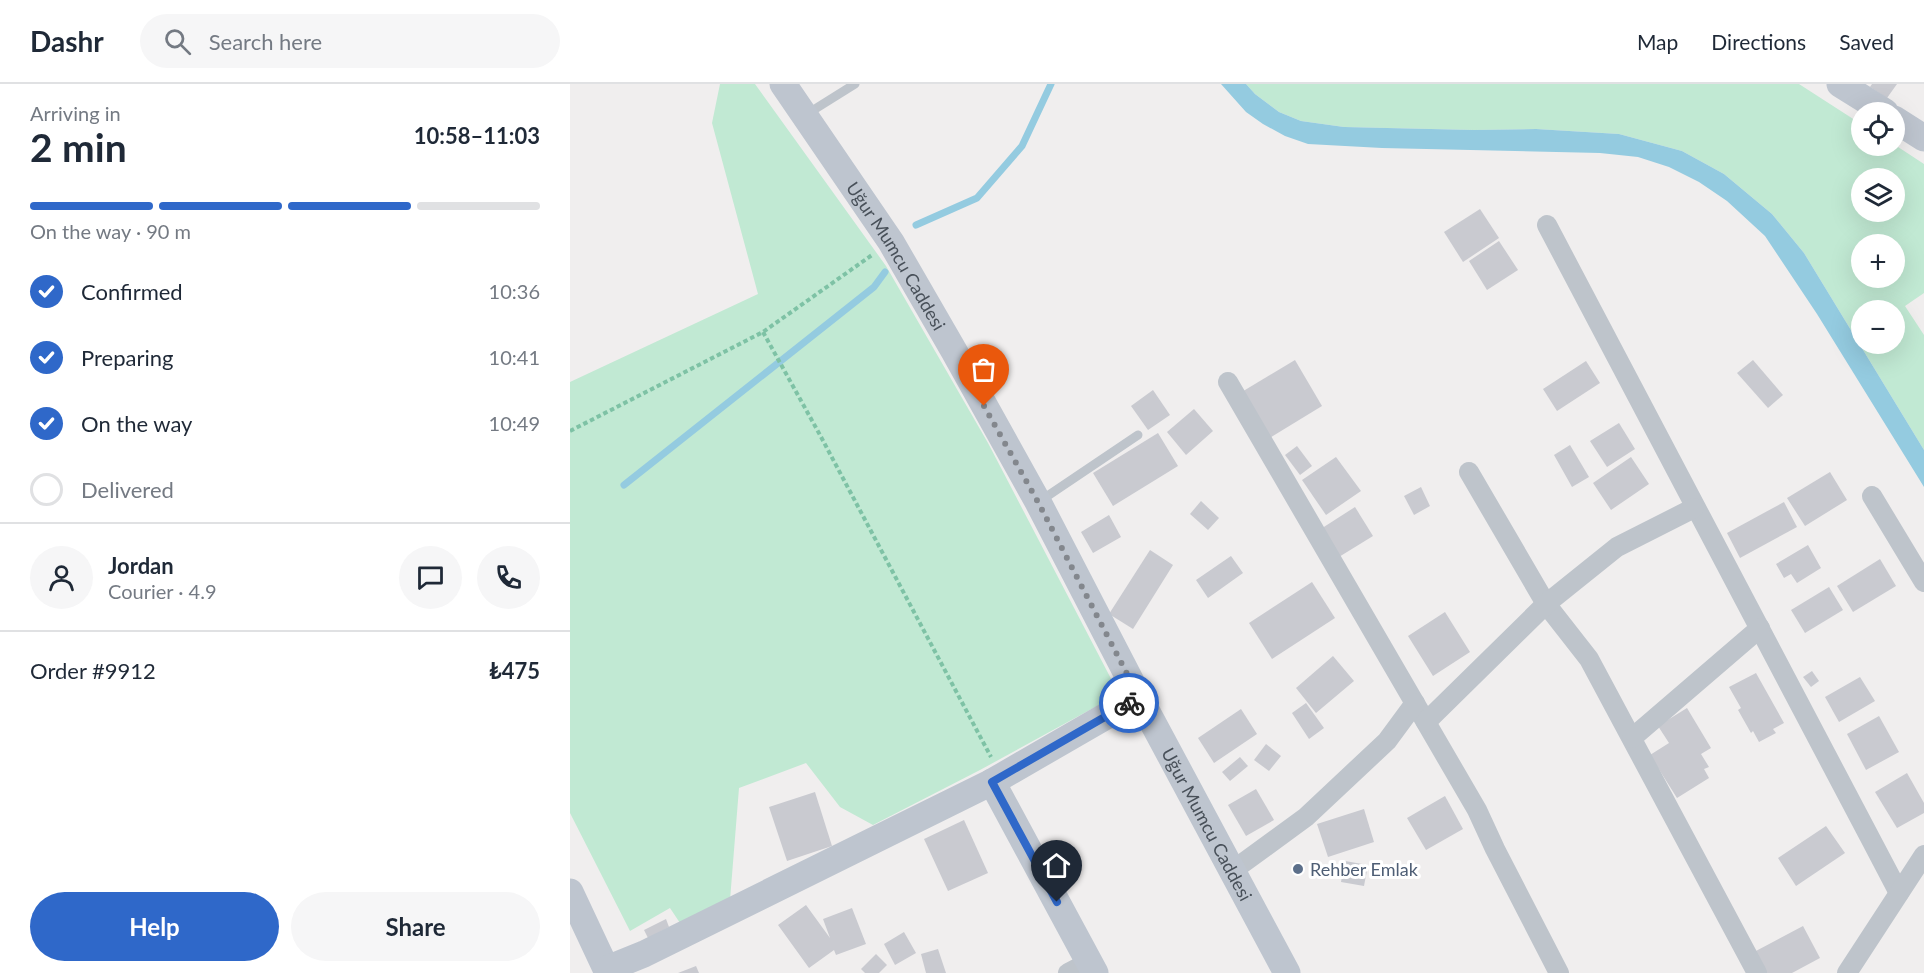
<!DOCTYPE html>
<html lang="en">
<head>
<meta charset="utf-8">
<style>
	body { margin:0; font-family:Lato,sans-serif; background:#f6f6f7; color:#1f2937; height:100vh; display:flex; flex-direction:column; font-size:22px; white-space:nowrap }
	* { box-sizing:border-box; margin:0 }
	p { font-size:20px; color:#747a83 }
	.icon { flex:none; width:33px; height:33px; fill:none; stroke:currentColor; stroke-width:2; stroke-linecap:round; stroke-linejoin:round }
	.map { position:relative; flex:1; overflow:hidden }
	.sheet { display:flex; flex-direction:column; background:#fff; width:570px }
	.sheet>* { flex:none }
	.controls { position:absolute; left:1281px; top:18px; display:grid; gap:12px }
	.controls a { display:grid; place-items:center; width:54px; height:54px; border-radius:50%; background:#fff; box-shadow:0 6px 24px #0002; font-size:30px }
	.pin { position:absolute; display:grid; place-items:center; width:51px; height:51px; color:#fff; margin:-62px -26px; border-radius:50% 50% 50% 0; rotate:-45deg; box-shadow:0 0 6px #0007 }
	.pin .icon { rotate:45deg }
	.courier { position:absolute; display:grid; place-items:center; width:60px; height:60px; margin:-30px; border:4px solid #2f68c9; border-radius:50%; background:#fff; color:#222; box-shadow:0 2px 8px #0007 }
	.headline em { font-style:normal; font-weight:700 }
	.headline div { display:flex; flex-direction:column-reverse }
	.headline { display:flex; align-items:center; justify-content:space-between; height:102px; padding:0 30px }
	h1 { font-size:39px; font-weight:700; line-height:45px }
	.bar { display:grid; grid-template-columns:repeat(4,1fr); gap:9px 6px; align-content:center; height:72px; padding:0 30px }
	.bar i { height:8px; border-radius:4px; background:#e0e1e3 }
	.bar .active { background:#2f68c9 }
	.bar p { grid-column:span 4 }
	.line { display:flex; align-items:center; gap:15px; padding:0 30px; border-top:2px solid #e0e1e3 }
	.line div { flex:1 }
	.round { display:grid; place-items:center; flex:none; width:63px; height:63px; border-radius:32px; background:#f6f6f7 }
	ol { padding:0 30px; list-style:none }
	li { display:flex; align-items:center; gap:18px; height:66px }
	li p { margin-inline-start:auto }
	li .icon { padding:6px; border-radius:50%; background:#2f68c9; color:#fff; stroke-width:4 }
	li:last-child { color:#747a83 }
	li i { width:33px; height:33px; border:3px solid #e0e1e3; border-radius:50% }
	.primary-button { display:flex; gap:12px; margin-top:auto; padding:12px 30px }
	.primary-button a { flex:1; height:69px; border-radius:36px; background:#2f68c9; color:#fff; font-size:24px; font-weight:700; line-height:69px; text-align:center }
	.primary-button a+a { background:#f6f6f7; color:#1f2937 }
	header { display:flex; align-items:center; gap:36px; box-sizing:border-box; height:84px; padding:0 30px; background:#fff; border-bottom:2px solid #e0e1e3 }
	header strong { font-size:28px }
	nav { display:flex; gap:33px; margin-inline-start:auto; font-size:21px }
	.search { width:420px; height:54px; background:#f6f6f7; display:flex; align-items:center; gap:15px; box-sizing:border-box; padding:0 21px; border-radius:33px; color:#747a83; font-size:22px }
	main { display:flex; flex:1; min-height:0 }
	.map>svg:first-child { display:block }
	.green { fill:#c1e9d3; fill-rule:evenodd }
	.water { fill:#94cbe0 }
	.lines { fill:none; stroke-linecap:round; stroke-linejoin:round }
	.stream { stroke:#94cbe0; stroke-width:7 }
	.building { fill:#c9cad0 }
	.path { stroke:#7ec2a5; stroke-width:4; stroke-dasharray:4.5 3; stroke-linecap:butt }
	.lane { stroke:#bec4cb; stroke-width:9 }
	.street { stroke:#bec4cb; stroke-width:20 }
	.secondary { stroke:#bec5cf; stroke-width:27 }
	.done { stroke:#83878d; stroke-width:6; stroke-dasharray:0 10.8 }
	.route { stroke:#2f68c9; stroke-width:8 }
	.service-dot { fill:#5c6f8a; stroke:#fff; stroke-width:2 }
	.labels { text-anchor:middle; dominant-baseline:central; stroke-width:6; stroke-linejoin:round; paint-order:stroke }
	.street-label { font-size:18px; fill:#485059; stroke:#fff }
	.service-label { font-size:18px; fill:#4e5e75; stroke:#fff; text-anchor:start }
</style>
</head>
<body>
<header>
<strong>Dashr</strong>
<div class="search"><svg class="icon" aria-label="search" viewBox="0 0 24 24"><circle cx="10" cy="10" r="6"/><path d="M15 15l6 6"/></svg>Search here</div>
<nav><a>Map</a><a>Directions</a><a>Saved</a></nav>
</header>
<main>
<section class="sheet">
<div class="headline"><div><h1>2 min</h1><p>Arriving in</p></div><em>10:58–11:03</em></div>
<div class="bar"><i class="active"></i><i class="active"></i><i class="active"></i><i></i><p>On the way · 90 m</p></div>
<ol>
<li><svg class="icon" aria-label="check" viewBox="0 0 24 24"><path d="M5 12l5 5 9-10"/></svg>Confirmed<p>10:36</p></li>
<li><svg class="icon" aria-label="check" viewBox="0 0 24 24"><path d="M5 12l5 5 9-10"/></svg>Preparing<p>10:41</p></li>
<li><svg class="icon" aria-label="check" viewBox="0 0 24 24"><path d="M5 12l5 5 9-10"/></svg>On the way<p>10:49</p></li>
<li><i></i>Delivered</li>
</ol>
<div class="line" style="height:108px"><a class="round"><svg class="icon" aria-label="person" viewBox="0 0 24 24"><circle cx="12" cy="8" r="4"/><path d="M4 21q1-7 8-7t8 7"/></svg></a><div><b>Jordan</b><p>Courier · 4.9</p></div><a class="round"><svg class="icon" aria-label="chat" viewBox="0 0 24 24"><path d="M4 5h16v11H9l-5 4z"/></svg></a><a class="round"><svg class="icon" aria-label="phone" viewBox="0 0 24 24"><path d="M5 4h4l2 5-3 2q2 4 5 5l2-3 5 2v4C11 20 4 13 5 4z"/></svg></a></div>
<div class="line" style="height:78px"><div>Order #9912</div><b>₺475</b></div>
<div class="primary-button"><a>Help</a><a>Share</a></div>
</section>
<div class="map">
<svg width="1354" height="889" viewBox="0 0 1354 889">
	<rect width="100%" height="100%" fill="#f0eeee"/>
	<g class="green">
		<polygon points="150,0 185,0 316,182 418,359 549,610 410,686 303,741 270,723 236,679 169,704 160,816 110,839 100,824 60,847 0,729 0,298 188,210 142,39"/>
		<path d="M 676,0 L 1229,0 L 1291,40 L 1292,62 L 1325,61 L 1354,80 L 1354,209 L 1335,222 L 1354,251 L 1354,366 L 1234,169 L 1202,130 L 1154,90 L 1112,67 L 1049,50 L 966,45 L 904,46 L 774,43 L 731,37 L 709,28 L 685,10 ZM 1292,94 L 1324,94 L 1324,128 L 1292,128 ZM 1292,160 L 1324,160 L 1324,194 L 1292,194 ZM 1292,226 L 1324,226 L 1324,260 L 1292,260 Z"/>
	</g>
	<polygon class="water" points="651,0 676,0 685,10 709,28 731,37 774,43 904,46 966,45 1049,50 1112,67 1154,90 1202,130 1234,169 1354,366 1354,403 1247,230 1195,152 1157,117 1129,98 1099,83 1068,73 1030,69 812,64 738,60 715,52 693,40 676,28"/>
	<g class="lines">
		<g class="stream">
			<polyline points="346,141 407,114 452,62 481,0"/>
			<polyline points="54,401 304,203 315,188"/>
		</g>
	</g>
	<g class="building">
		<polygon points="1302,0 1327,0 1317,14 1300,3"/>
		<polygon points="910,125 929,154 893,178 874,148"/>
		<polygon points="929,157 948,186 917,206 899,177"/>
		<polygon points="725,276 752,322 688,361 660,315"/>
		<polygon points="1183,276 1213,311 1198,324 1167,289"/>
		<polygon points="1016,277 1030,299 987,327 973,305"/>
		<polygon points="583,306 600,331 578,346 561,322"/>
		<polygon points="624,325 643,347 616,371 597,348"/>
		<polygon points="1049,339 1065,365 1037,383 1020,357"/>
		<polygon points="588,349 608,382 543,422 523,389"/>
		<polygon points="1000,361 1019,393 1002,403 984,371"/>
		<polygon points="727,362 742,382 730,391 715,371"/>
		<polygon points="766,373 791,407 756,431 732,396"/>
		<polygon points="1061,373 1079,400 1041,426 1023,399"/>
		<polygon points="1260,388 1277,416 1235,442 1217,414"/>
		<polygon points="851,403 860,422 844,431 834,412"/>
		<polygon points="631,417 649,434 638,446 620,430"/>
		<polygon points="1214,418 1227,443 1170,474 1157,449"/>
		<polygon points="785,423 803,452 764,476 746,448"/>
		<polygon points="539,431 551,453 523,469 511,448"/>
		<polygon points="1238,461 1251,484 1227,499 1221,490 1214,494 1206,480"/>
		<polygon points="580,466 603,481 563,545 539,530"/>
		<polygon points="661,472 673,489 638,514 626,496"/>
		<polygon points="1310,475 1326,502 1283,528 1267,502"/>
		<polygon points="742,498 765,534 702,575 679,539"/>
		<polygon points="1259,503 1273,526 1235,549 1221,526"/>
		<polygon points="875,528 900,568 863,592 838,552"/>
		<polygon points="763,572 784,597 746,629 726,604"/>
		<polygon points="1242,587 1249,597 1241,603 1233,593"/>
		<polygon points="1186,589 1214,639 1203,645 1206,649 1189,658 1183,647 1181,649 1168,626 1171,624 1159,603"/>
		<polygon points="1290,593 1305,617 1269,638 1255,613"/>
		<polygon points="736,619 754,644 739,655 722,629"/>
		<polygon points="1117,624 1141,664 1131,670 1139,683 1134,685 1139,694 1107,714 1080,671 1099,659 1088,642"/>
		<polygon points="671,625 687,650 644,679 628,654"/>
		<polygon points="1309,632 1329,668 1296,686 1277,650"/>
		<polygon points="696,660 711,672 699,687 684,676"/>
		<polygon points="670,673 678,682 660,697 652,688"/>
		<polygon points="1337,689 1354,719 1354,729 1327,744 1305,708"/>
		<polygon points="686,705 704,736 676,752 658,721"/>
		<polygon points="245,708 262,762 217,777 199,723"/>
		<polygon points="875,712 893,745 856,766 837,734"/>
		<polygon points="794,725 804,758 758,773 747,740"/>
		<polygon points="394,736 418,789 378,807 354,755"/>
		<polygon points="1256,742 1275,769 1226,802 1208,774"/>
		<polygon points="775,777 798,781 794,802 771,798"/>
		<polygon points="236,821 260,854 253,835 282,824 296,860 266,871 264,866 239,884 208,841"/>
		<polygon points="96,835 99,843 78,854 74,846"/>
		<polygon points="1233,842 1250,874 1222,889 1195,889 1184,868"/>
		<polygon points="334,848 346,869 325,881 314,860"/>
		<polygon points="368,865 376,889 356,889 351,870"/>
		<polygon points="306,870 317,881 309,889 295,889 291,885"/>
		<polygon points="126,882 129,889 108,889"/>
	</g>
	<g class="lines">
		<g class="path">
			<polyline points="193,248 250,351 421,673"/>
			<polyline points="0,347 193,248 302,171"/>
		</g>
		<g class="lane">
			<polyline points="237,30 285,0"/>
			<polyline points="470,417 568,351"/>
		</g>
		<g class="street">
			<path d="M 977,141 C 1093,364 1212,586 1329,809"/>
			<polyline points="658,298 907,726 925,765 989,889"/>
			<polyline points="899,388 976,520 1019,575 1187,889"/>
			<polyline points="1302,412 1354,498"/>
			<polyline points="856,638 976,520 1047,463 1124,424"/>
			<polyline points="1062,654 1190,544"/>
			<polyline points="662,787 736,733 817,657 845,619"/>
			<polyline points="498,889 519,878"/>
			<polyline points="1277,889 1354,771"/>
		</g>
		<g class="secondary">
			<path id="s1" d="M 213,0 L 321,158 L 384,267 L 468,418 L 569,613 L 717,889"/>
			<polyline points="1270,0 1315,28"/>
			<polyline points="1324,35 1354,54"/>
			<polyline points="422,698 525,889"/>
			<polyline points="0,808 38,889"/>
			<polyline points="37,885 74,870 422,698 569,613"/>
		</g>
	</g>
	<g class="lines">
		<polyline class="done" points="414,322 468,418 569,613 559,619"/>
		<polyline class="route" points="487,818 422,698 559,619"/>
	</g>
	<circle class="service-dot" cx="728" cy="785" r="6"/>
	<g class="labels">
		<g class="street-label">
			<text stroke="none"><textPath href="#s1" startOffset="206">Uğur Mumcu Caddesi</textPath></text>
			<text stroke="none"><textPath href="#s1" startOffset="854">Uğur Mumcu Caddesi</textPath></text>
		</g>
		<g class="service-label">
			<text x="740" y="785">Rehber Emlak</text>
		</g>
	</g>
</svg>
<div class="controls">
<a><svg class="icon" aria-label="locate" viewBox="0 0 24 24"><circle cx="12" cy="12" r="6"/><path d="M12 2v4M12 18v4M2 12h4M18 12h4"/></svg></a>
<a><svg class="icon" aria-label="layers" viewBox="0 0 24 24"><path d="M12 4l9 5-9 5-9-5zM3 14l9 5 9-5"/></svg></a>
<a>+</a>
<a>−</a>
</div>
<div class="pin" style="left:414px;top:322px;background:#ea580c"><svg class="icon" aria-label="bag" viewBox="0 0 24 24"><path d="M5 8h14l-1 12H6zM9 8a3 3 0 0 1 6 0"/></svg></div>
<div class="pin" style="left:487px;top:818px;background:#1f2937"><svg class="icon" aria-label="home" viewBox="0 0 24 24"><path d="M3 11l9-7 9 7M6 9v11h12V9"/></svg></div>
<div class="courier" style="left:559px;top:619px"><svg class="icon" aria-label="bike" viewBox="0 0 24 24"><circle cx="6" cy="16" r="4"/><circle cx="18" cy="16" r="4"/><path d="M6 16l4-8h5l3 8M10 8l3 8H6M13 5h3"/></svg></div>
</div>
</main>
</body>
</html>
